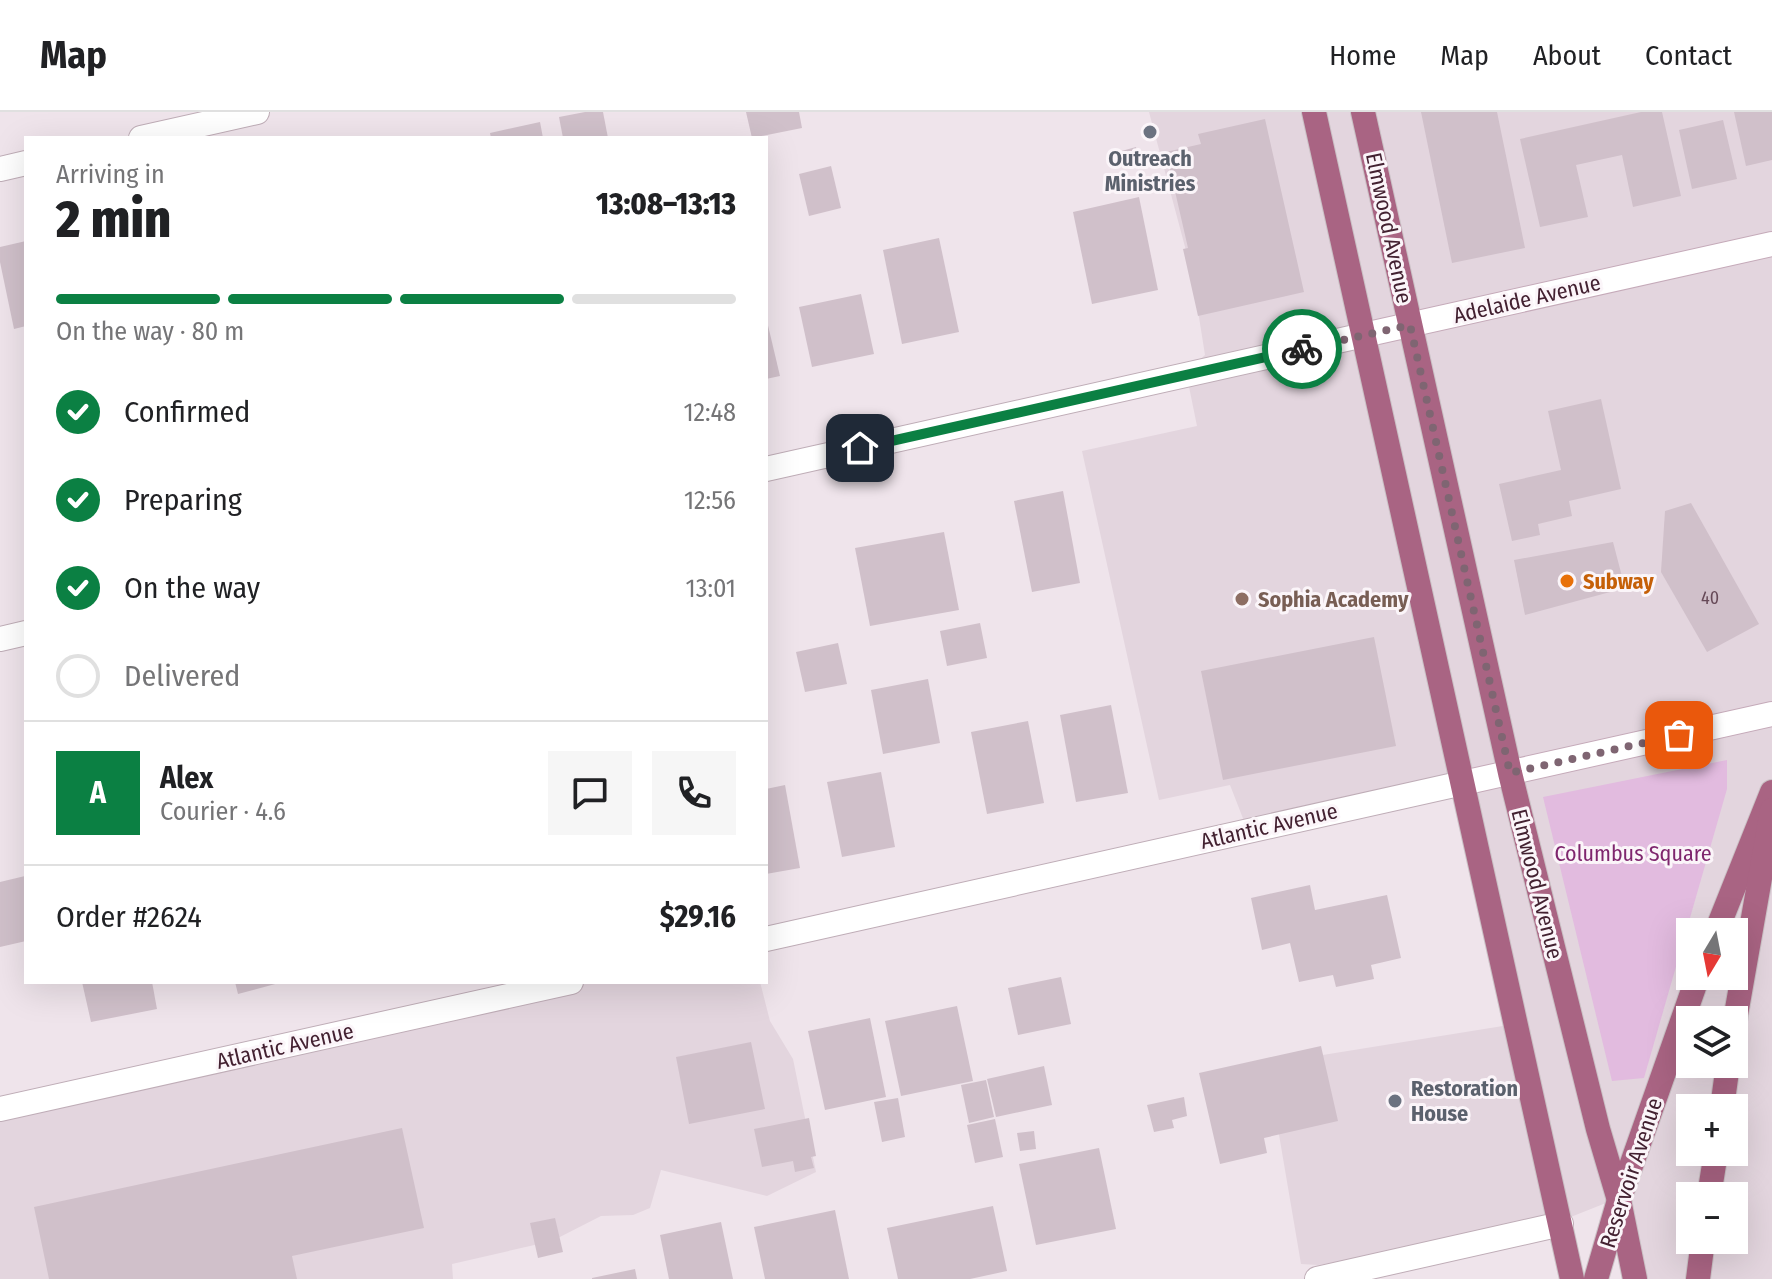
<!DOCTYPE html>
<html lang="en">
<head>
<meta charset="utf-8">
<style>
	body { margin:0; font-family:"Fira Sans Condensed",sans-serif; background:#f6f6f6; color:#202124; height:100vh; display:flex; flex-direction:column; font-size:30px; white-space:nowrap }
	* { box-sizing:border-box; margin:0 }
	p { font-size:26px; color:#757577 }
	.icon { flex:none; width:44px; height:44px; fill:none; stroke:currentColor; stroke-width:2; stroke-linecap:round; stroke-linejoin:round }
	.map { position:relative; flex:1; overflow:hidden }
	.sheet { position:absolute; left:24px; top:24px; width:744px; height:848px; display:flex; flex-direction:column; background:#fff; border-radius:0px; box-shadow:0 8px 32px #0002 }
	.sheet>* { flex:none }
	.needle { width:52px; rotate:190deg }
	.controls { position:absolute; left:1676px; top:806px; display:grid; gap:16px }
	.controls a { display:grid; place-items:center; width:72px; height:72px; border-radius:0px; background:#fff; box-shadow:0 8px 32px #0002; font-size:40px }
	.pin { position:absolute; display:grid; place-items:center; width:68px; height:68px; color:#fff; margin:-34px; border-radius:16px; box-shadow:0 4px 12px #0006 }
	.courier { position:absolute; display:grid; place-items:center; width:80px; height:80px; margin:-40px; border:6px solid #0b8043; border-radius:50%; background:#fff; color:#222; box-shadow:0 2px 10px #0007 }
	.headline em { font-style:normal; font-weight:800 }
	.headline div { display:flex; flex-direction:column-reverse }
	.headline { display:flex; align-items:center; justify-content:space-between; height:136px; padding:0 32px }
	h1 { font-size:52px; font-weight:800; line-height:60px }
	.bar { display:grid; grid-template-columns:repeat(4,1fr); gap:12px 8px; align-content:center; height:96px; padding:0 32px }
	.bar i { height:10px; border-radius:6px; background:#e0e0e0 }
	.bar .selected { background:#0b8043 }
	.bar p { grid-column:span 4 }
	.line { display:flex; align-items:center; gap:20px; padding:0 32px; border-top:2px solid #e0e0e0 }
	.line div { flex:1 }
	.round { display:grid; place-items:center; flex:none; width:84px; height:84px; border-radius:0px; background:#f6f6f6 }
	ol { padding:0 32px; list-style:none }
	li { display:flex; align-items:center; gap:24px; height:88px }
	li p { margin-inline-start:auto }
	li .icon { padding:8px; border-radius:50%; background:#0b8043; color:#fff; stroke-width:4 }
	li:last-child { color:#757577 }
	li i { width:44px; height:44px; border:4px solid #e0e0e0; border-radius:50% }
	header { display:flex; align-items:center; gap:48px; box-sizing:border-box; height:112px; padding:0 40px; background:#fff; border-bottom:2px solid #e0e0e0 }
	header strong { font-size:38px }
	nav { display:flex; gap:44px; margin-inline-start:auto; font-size:28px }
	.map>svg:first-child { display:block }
	.built { fill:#e3d5de; fill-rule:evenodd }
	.green { fill:#e2bbdf }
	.building { fill:#d0c0ca }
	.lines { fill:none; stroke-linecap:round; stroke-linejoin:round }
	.street-casing { stroke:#bfadb7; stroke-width:26 }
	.secondary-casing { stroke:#c5aab9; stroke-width:26 }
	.primary-casing { stroke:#cac1c5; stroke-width:26 }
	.street { stroke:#fff; stroke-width:24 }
	.secondary { stroke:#fff; stroke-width:24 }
	.primary { stroke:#a96483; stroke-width:24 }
	.done { stroke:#7f6572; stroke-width:8; stroke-dasharray:0 14.4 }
	.route { stroke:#0b8043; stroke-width:10 }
	.worship-dot { fill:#6b7280; stroke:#fbf5f9; stroke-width:3 }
	.food-dot { fill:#e8710a; stroke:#fbf5f9; stroke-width:3 }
	.education-dot { fill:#8d6e63; stroke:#fbf5f9; stroke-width:3 }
	.labels { text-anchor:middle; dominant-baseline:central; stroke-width:6; stroke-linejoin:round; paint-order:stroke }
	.number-label { font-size:18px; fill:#664957 }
	.worship-label { font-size:22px; font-weight:bold; fill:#5b616d; stroke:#fbf5f9 }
	.street-label { font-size:22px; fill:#432131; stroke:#fbf5f9 }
	.food-label { font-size:22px; font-weight:bold; fill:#c56008; stroke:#fbf5f9; text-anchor:start }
	.education-label { font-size:22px; font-weight:bold; fill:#785e54; stroke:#fbf5f9; text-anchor:start }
	.park-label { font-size:22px; fill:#7f266e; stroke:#fbf5f9 }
</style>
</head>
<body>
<header>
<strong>Map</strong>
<nav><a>Home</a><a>Map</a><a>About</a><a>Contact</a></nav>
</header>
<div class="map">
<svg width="1772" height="1167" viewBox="0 0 1772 1167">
	<rect width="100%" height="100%" fill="#efe4eb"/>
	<g class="built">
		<path d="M 1149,0 L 1772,0 L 1772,1167 L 1632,1167 L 1611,1089 L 1543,1116 L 1318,1153 L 1301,1152 L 1267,952 L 1509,913 L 1461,679 L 1244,709 L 1230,673 L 1159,688 L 1082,339 L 1197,314 L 1186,260 L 1205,243 L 1192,161 ZM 1690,820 L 1734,820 L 1734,864 L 1690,864 ZM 1690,908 L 1734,908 L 1734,952 L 1690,952 ZM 1690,996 L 1734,996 L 1734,1040 L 1690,1040 ZM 1690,1084 L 1734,1084 L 1734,1128 L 1690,1128 Z"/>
		<polygon points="517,870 760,870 770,909 793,947 816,1060 767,1084 661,1058 650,1096 633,1103 601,1104 552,1129 452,1152 453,1167 0,1167 0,985"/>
	</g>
	<polygon class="green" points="1727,648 1727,677 1644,966 1612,969 1543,685"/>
	<g class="building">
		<polygon points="585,0 603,0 608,26 563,26 559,5"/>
		<polygon points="746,0 799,0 802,16 752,26"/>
		<polygon points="1421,0 1497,0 1525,136 1452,151"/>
		<polygon points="1641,0 1662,0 1681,84 1633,95 1622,43 1576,53 1588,105 1540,115 1520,27"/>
		<polygon points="1734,0 1772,0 1772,48 1746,54"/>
		<polygon points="1265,7 1304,180 1198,204 1183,137 1188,136 1166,40 1201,32 1198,22"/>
		<polygon points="1723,8 1737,67 1692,77 1679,18"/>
		<polygon points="540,10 543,26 491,26 490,21"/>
		<polygon points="1136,35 1139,51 1121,55 1118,40"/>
		<polygon points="831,54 841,96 809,104 799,62"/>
		<polygon points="1139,85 1158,178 1092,192 1073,100"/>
		<polygon points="939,126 959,220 902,232 883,138"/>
		<polygon points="26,129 26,214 14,217 0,150 0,135"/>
		<polygon points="861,182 874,242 812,255 799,195"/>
		<polygon points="766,205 780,264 766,267"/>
		<polygon points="1601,287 1621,377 1569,389 1572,404 1538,412 1540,423 1512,429 1499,372 1561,358 1548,299"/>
		<polygon points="1063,379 1080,471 1032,480 1014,389"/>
		<polygon points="1691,391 1759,512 1707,540 1661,460 1665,399"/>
		<polygon points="944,420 959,498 870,514 855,436"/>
		<polygon points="1613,430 1625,476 1525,503 1514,448"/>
		<polygon points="980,511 987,546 947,554 940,519"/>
		<polygon points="1374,525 1396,634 1223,668 1201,559"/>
		<polygon points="838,531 847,572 805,580 796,540"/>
		<polygon points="928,567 940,631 883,642 871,578"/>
		<polygon points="1111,593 1128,681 1076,690 1060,603"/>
		<polygon points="1028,609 1044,691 987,702 971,620"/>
		<polygon points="881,660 895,735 842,745 827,670"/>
		<polygon points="785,673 800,756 766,762 766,677"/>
		<polygon points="25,764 26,829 0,835 0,770"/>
		<polygon points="1310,773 1315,798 1387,783 1401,846 1371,853 1374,867 1336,875 1333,863 1299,870 1290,831 1262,838 1251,786"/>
		<polygon points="1061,865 1071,912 1018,923 1008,876"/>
		<polygon points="82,870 152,870 157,897 91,910"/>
		<polygon points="235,870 279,870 279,871 238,882"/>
		<polygon points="957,894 973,969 901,984 885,909"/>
		<polygon points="870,906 886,985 825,998 808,919"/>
		<polygon points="751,930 765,997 689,1012 676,945"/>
		<polygon points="1321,934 1338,1009 1264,1026 1267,1041 1220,1052 1199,961"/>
		<polygon points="1044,954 1052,993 996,1005 987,967"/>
		<polygon points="986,968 994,1005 969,1011 961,973"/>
		<polygon points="1184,985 1187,1004 1172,1008 1174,1016 1154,1020 1147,993"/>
		<polygon points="898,986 905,1025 882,1030 874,990"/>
		<polygon points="809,1006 816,1044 811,1045 814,1056 795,1060 793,1049 762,1055 754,1017"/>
		<polygon points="995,1007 1003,1045 975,1051 967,1013"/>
		<polygon points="402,1016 424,1116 292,1144 297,1167 49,1167 34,1095"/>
		<polygon points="1034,1019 1036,1037 1020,1039 1017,1021"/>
		<polygon points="1099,1036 1116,1117 1036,1133 1019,1052"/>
		<polygon points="993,1094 1007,1159 970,1167 898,1167 887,1116"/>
		<polygon points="835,1098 849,1167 765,1167 754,1115"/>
		<polygon points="555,1106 563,1140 538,1146 530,1111"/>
		<polygon points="721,1110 733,1167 669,1167 660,1123"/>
		<polygon points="635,1157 637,1167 592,1167 592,1166"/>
	</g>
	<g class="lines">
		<defs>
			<g id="street">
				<polyline points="141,26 257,0"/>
				<polyline points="0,57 26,51"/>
				<polyline points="766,357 1364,223"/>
				<polyline points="0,527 26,521"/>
				<polyline points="766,827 1463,671"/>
				<polyline points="0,997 571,870"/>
				<polyline points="1317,1167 1561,1112"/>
			</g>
			<g id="secondary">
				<polyline points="1364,223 1772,132"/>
				<polyline points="1463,671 1772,602"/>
			</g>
			<g id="primary">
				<polyline points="1314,0 1572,1167"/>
				<polyline points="1363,0 1510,661 1598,1017 1619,1088 1635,1167"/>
				<polyline points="1716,820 1772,680"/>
				<polyline points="1734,914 1772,698"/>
				<polyline points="1722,996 1728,952"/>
				<polyline points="1709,1084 1716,1040"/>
				<polyline points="1596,1167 1619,1088 1698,864"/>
				<polyline points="1698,1167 1703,1128"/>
			</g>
		</defs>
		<use href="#street" class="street-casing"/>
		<use href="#secondary" class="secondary-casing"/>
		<use href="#primary" class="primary-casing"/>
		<use href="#street" class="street"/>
		<use href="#secondary" class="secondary"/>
		<use href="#primary" class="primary"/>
	</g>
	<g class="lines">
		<polyline class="done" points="1302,237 1410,213 1510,661 1679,623"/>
		<polyline class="route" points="860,336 1302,237"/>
	</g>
	<g class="worship-dot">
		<circle cx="1150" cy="20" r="8"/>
		<circle cx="1395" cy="989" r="8"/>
	</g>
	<circle class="food-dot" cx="1567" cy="469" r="8"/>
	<circle class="education-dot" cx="1242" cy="487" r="8"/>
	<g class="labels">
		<g class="number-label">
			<text x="1710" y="486">40</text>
		</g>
		<g class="worship-label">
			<text x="1150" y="46">Outreach<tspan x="1150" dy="25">Ministries</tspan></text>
			<text x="1411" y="976" text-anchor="start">Restoration<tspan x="1411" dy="25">House</tspan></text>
		</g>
		<g class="street-label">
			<text transform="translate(1389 116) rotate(78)">Elmwood Avenue</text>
			<text transform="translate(1527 187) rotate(-13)">Adelaide Avenue</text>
			<text transform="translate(1269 714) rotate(-13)">Atlantic Avenue</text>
			<text transform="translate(1537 772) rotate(76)">Elmwood Avenue</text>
			<text transform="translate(285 934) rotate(-13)">Atlantic Avenue</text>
			<text transform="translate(1631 1061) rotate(-72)">Reservoir Avenue</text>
		</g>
		<g class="food-label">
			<text x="1583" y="469">Subway</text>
		</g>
		<g class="education-label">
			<text x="1258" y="487">Sophia Academy</text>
		</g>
		<g class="park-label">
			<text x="1633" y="741">Columbus Square</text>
		</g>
	</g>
</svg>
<div class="controls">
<a><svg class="needle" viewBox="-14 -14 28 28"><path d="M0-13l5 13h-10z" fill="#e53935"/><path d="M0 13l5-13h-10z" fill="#757577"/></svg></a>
<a><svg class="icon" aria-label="layers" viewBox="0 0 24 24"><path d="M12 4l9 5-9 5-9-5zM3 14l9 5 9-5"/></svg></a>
<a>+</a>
<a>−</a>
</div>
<div class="pin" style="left:1679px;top:623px;background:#ea580c"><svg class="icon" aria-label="bag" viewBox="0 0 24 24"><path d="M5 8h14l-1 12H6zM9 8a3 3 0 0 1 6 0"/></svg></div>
<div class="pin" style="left:860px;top:336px;background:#1f2937"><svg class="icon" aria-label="home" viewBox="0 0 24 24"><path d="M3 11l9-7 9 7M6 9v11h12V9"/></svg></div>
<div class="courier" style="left:1302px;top:237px"><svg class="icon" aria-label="bike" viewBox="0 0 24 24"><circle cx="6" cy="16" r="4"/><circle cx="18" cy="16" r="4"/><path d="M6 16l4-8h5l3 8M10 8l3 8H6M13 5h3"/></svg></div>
<section class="sheet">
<div class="headline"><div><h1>2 min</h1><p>Arriving in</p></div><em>13:08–13:13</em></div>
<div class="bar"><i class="selected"></i><i class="selected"></i><i class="selected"></i><i></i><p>On the way · 80 m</p></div>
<ol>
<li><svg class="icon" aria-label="check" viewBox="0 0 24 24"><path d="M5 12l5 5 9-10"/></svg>Confirmed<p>12:48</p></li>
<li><svg class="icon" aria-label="check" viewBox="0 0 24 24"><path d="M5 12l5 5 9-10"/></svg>Preparing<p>12:56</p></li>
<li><svg class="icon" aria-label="check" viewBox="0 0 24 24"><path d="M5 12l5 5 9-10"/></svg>On the way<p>13:01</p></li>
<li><i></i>Delivered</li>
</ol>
<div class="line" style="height:144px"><b class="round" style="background:#0b8043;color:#fff">A</b><div><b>Alex</b><p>Courier · 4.6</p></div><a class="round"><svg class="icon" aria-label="chat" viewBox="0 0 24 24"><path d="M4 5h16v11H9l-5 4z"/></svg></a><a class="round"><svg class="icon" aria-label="phone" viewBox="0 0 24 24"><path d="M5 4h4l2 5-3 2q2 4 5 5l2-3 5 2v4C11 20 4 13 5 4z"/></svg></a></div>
<div class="line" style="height:104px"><div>Order #2624</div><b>$29.16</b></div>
</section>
</div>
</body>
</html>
